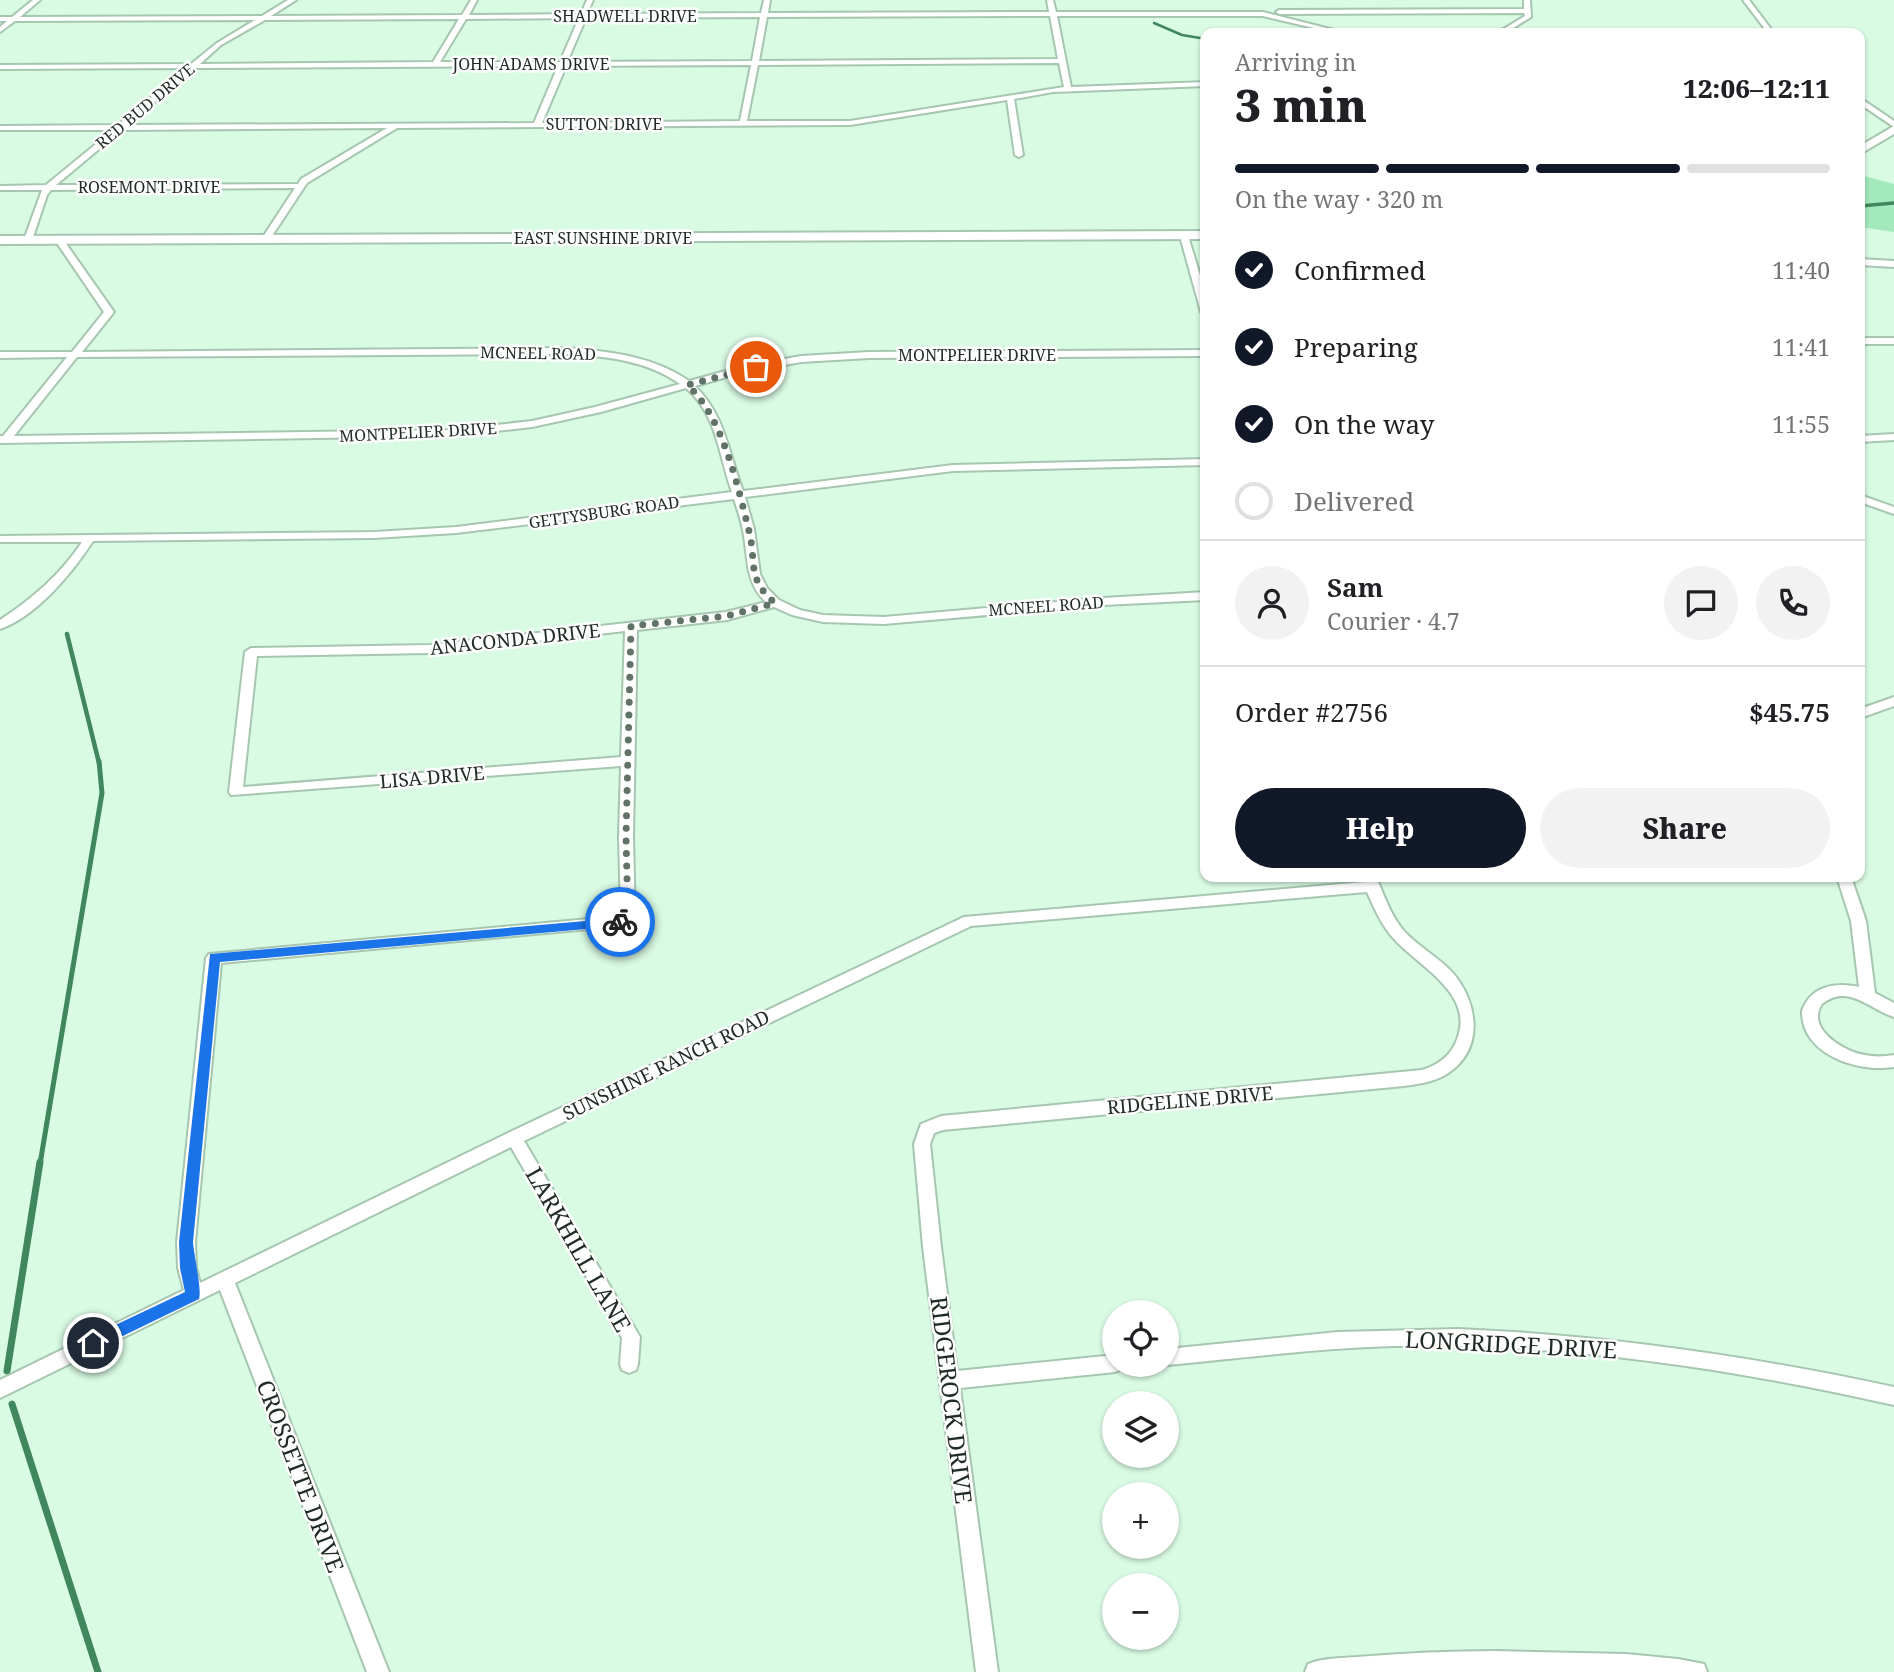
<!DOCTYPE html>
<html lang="en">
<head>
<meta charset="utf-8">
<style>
	body { margin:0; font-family:"Noto Serif",serif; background:#f2f2f2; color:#202124; height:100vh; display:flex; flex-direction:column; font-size:26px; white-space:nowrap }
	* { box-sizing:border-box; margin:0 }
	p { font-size:23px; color:#757577 }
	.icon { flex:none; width:38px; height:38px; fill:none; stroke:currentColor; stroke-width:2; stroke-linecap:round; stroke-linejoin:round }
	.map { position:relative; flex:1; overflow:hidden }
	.drawer { position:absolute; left:1200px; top:28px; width:665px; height:854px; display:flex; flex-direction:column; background:#fff; border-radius:14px; box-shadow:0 2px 5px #0004 }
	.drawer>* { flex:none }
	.controls { position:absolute; left:1102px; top:1300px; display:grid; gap:14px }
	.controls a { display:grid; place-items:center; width:77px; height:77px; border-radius:50%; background:#fff; box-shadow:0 2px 5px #0004; font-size:35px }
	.pin { position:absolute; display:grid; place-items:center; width:60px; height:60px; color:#fff; margin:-30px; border:4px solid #fff; border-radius:50%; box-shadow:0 2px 7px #0007 }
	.courier { position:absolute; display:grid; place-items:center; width:70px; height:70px; margin:-35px; border:5px solid #1a73e8; border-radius:50%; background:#fff; color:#222; box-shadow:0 2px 9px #0007 }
	.headline em { font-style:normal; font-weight:800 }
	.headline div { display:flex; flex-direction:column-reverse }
	.headline { display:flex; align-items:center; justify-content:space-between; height:119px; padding:0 35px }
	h1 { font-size:46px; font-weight:800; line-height:52px }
	.bar { display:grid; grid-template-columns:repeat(4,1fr); gap:10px 7px; align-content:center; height:84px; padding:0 35px }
	.bar i { height:9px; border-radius:5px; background:#e0e0e0 }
	.bar .active { background:#111827 }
	.bar p { grid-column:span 4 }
	.line { display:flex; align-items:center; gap:18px; padding:0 35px; border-top:2px solid #e0e0e0 }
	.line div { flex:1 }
	.round { display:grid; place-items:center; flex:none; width:74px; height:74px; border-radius:37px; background:#f2f2f2 }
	ol { padding:0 35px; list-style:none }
	li { display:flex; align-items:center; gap:21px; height:77px }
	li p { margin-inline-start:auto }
	li .icon { padding:7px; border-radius:50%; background:#111827; color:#fff; stroke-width:4 }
	li:last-child { color:#757577 }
	li i { width:38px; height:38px; border:4px solid #e0e0e0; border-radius:50% }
	.primary-button { display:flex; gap:14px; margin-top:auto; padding:14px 35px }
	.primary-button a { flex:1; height:80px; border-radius:42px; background:#111827; color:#fff; font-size:28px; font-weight:800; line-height:80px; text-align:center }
	.primary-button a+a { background:#f2f2f2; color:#202124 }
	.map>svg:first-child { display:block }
	.green { fill:#a3e9bb }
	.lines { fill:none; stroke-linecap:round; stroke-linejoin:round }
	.stream-far4 { stroke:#41875d; stroke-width:2.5 }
	.stream-far3 { stroke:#41875d; stroke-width:3.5 }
	.stream-far2 { stroke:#41875d; stroke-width:4.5 }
	.stream-far1 { stroke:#41875d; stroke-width:5 }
	.stream { stroke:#41875d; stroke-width:7 }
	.minor-casing { stroke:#a6c6b0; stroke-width:4 }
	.tertiary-casing { stroke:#a6c6b0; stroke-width:4 }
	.minor { fill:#fff; fill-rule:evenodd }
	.tertiary { fill:#fff; fill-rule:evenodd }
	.route { fill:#1a73e8 }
	.done { stroke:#607366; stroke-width:7; stroke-dasharray:0 12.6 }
	.labels { text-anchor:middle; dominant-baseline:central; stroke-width:5; stroke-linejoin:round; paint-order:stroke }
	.far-street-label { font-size:16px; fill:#1f2b23; stroke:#fdfdfd }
	.street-label { font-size:19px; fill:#1f2b23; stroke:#fdfdfd }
	.near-street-label { font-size:23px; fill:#1f2b23; stroke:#fdfdfd }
</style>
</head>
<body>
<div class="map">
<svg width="1894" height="1672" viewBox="0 0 1894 1672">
	<rect width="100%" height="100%" fill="#d9fae3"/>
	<polygon class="green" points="1860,175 1894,184 1894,232 1860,227"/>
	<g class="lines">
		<polyline class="stream-far4" points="1154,23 1182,35 1206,39"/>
		<polyline class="stream-far3" points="1860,206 1894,203"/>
		<polyline class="stream-far2" points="67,634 99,763"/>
		<polyline class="stream-far1" points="40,1164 102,793 99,761"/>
		<g class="stream">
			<polyline points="7,1371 40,1162"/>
			<polyline points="12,1404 98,1672"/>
		</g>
		<defs>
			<g id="minor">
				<path d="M 33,0 L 40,0 L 20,17 L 262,16 L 288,0 L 296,0 L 271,16 L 462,15 L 471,0 L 477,0 L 469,15 L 581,14 L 587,0 L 593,0 L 587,14 L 761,13 L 764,0 L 770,0 L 768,13 L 1049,12 L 1047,0 L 1053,0 L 1056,12 L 1263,12 L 1346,33 L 1335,33 L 1263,16 L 1057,16 L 1071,87 L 1206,82 L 1206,86 L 1053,92 L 1014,99 L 1023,155 L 1019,157 L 1015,155 L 1007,100 L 850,125 L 397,128 L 307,183 L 268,242 L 261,240 L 295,188 L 51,190 L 47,195 L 32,240 L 28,243 L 24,240 L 42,190 L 0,190 L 0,186 L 46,185 L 113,130 L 0,130 L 0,126 L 118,125 L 186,68 L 0,69 L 0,65 L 191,64 L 217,43 L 255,20 L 15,21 L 0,32 L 0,27 L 7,21 L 0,21 L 0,17 L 12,17 ZM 1050,16 L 1058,59 L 759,61 L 767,17 ZM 760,17 L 752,61 L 567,62 L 586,18 ZM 579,18 L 560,62 L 440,62 L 466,19 ZM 459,19 L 433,62 L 200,64 L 221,45 L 265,20 ZM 1059,63 L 1064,87 L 850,121 L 747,121 L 758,65 ZM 751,65 L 740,121 L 542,123 L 566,66 ZM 558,66 L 534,123 L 127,125 L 195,68 ZM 387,128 L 301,179 L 298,184 L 56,185 L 122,130 Z"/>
				<polygon points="1524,0 1530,0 1531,17 1505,33 1497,33 1525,16 1524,13 1279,14 1276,12 1279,10 1524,9"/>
				<polygon points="1743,0 1749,0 1774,33 1768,33"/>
				<polygon points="1860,98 1894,121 1894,127 1860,104"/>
				<polygon points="1184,233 1188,236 1206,295 1206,315 1201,312 1180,236"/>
				<path d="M 59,237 L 62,238 L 114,312 L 82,352 L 565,348 C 608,351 653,356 689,381 L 740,367 L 801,356 L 869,352 L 1206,350 L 1206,356 L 869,358 L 801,362 L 741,373 L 695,386 C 726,417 728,452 743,491 L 953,465 L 1206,459 L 1206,465 L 953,471 L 745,497 L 754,529 L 760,574 L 767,588 L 779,600 L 800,610 L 823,615 L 884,617 L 1103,598 L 1206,592 L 1206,600 L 1103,605 L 884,624 L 823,622 L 792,615 L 774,607 L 727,620 L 637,630 L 633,837 L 635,921 L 633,925 L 221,963 L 195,1242 L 196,1268 L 200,1283 L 508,1133 L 964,917 L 1364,882 L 1364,877 L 1376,877 C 1384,895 1390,914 1403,930 C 1417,946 1437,956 1452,972 C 1479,1003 1485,1051 1445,1075 C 1433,1082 1418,1084 1404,1086 L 943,1130 L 934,1133 L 930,1144 L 941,1247 L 957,1371 L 1115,1355 L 1115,1365 L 1123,1365 L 1122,1369 L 1115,1372 L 960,1388 L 998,1672 L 976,1672 L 923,1247 L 914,1144 L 921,1124 L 941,1116 L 1422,1070 C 1436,1066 1449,1057 1455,1044 C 1479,995 1419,967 1394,939 C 1382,926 1374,908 1367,892 L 971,926 L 524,1141 L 640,1337 L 638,1364 L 636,1370 L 629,1373 L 622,1370 L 620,1364 L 622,1338 L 511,1147 L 235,1283 L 389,1672 L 367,1672 L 220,1290 L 0,1398 L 0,1380 L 184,1290 L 178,1268 L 177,1242 L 206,958 L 209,954 L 621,916 L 619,837 L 621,766 L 231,795 L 229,792 L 245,652 L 251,648 L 430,645 L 726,612 L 766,602 C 746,584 748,560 744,536 C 742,523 738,511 734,499 L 456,533 L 374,538 L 93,541 C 73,572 36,617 0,629 L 0,620 C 33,598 60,575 82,542 L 0,542 L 0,536 L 374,532 L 456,527 L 732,492 C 719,456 717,414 686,388 L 601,412 L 532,427 L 450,436 L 0,443 L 0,436 L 3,436 L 67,357 L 0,358 L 0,352 L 72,352 L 104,312 L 55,240 ZM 565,354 C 604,356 647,360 680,384 L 595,407 L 532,421 L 450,430 L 14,436 L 77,357 ZM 625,631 L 621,757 L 243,787 L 257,656 L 430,653 Z"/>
				<polygon points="1860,259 1894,261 1894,267 1860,265"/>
				<rect x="1860" y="338" width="34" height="6"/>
				<polygon points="1894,434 1894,440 1860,442 1860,436"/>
				<polygon points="1860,495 1894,507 1894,514 1860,502"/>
				<polygon points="1894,697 1894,706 1860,718 1860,709"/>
				<path d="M 1837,877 L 1851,877 L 1866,921 L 1875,993 L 1894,1003 L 1894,1017 C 1869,1009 1848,983 1822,1004 C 1806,1028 1841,1049 1860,1054 C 1872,1057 1882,1057 1894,1055 L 1894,1067 C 1859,1073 1801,1055 1802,1011 C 1811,986 1835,982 1859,987 L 1851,921 Z"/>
				<path d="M 1458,1329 C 1606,1335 1750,1356 1894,1387 L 1894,1405 C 1729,1368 1564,1343 1394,1346 C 1318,1348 1243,1358 1167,1365 L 1166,1365 L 1167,1349 L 1338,1332 Z"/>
				<path d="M 1496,1651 L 1626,1654 L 1678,1659 L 1704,1664 L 1707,1672 L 1305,1672 L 1308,1664 C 1323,1658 1341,1658 1357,1657 C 1404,1653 1450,1651 1496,1651 Z"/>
			</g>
			<g id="tertiary">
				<polygon points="1894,126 1894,134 1860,154 1860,146"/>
				<polygon points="1206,231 1206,239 0,244 0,236"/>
			</g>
		</defs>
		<use href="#minor" class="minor-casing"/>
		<use href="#tertiary" class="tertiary-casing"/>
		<use href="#minor" class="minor"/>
		<use href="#tertiary" class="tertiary"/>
	</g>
	<path class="route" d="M 620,918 L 626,922 L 620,926 L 220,962 L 193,1242 C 194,1256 202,1290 199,1299 L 98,1348 L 88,1348 L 88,1338 L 185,1292 L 180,1268 L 179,1242 L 210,954 Z"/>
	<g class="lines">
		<path class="done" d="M 620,922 L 628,921 L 626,837 L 631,626 L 727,616 L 775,603 C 746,578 757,564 749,531 C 738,487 722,414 687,385 L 756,367"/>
	</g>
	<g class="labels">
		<g class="far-street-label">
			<text x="625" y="16">SHADWELL DRIVE</text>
			<text x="531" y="64">JOHN ADAMS DRIVE</text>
			<text transform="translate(145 106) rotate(-40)">RED BUD DRIVE</text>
			<text x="604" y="124">SUTTON DRIVE</text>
			<text x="149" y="187">ROSEMONT DRIVE</text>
			<text x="603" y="238">EAST SUNSHINE DRIVE</text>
			<text transform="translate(538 353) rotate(1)">MCNEEL ROAD</text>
			<text x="977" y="355">MONTPELIER DRIVE</text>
			<text transform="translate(418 432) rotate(-3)">MONTPELIER DRIVE</text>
			<text transform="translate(604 512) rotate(-8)">GETTYSBURG ROAD</text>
			<text transform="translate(1046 606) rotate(-4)">MCNEEL ROAD</text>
		</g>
		<g class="street-label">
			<text transform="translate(515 639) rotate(-6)">ANACONDA DRIVE</text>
			<text transform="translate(432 777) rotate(-5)">LISA DRIVE</text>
			<text transform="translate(666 1065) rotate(-26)">SUNSHINE RANCH ROAD</text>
			<text transform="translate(1190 1100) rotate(-5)">RIDGELINE DRIVE</text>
		</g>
		<g class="near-street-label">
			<text transform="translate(579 1249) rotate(60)">LARKHILL LANE</text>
			<text transform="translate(1511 1344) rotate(3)">LONGRIDGE DRIVE</text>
			<text transform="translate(952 1400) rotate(83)">RIDGEROCK DRIVE</text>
			<text transform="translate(301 1476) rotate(69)">CROSSETTE DRIVE</text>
		</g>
	</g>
</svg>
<div class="controls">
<a><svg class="icon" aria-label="locate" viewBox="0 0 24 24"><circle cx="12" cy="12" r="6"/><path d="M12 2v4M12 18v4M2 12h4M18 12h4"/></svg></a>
<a><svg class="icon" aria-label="layers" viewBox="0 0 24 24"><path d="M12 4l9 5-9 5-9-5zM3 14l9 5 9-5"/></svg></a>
<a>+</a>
<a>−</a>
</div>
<div class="pin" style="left:756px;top:367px;background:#ea580c"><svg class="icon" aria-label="bag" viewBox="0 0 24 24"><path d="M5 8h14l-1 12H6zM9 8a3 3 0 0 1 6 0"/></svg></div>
<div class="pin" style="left:93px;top:1343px;background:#1f2937"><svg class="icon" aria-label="home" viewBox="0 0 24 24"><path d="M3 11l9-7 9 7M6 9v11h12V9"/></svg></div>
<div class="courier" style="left:620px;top:922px"><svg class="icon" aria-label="bike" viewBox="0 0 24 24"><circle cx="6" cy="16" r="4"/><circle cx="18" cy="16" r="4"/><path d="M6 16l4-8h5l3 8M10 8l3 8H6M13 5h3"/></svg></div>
<section class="drawer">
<div class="headline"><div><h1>3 min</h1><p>Arriving in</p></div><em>12:06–12:11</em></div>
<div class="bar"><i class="active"></i><i class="active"></i><i class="active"></i><i></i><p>On the way · 320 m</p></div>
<ol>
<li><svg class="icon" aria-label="check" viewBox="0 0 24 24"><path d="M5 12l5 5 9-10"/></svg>Confirmed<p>11:40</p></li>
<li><svg class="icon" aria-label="check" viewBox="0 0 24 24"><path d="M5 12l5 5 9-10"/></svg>Preparing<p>11:41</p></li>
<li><svg class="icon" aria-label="check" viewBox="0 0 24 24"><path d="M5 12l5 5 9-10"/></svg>On the way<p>11:55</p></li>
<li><i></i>Delivered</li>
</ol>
<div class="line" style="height:126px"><a class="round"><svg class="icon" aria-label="person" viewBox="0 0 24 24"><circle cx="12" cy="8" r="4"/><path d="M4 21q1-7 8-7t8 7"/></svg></a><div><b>Sam</b><p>Courier · 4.7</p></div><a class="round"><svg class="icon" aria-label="chat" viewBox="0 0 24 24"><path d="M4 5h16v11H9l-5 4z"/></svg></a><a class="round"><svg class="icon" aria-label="phone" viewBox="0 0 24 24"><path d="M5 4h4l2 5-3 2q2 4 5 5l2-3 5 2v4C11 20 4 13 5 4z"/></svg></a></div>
<div class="line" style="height:91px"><div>Order #2756</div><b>$45.75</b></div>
<div class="primary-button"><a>Help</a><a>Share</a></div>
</section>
</div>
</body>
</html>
